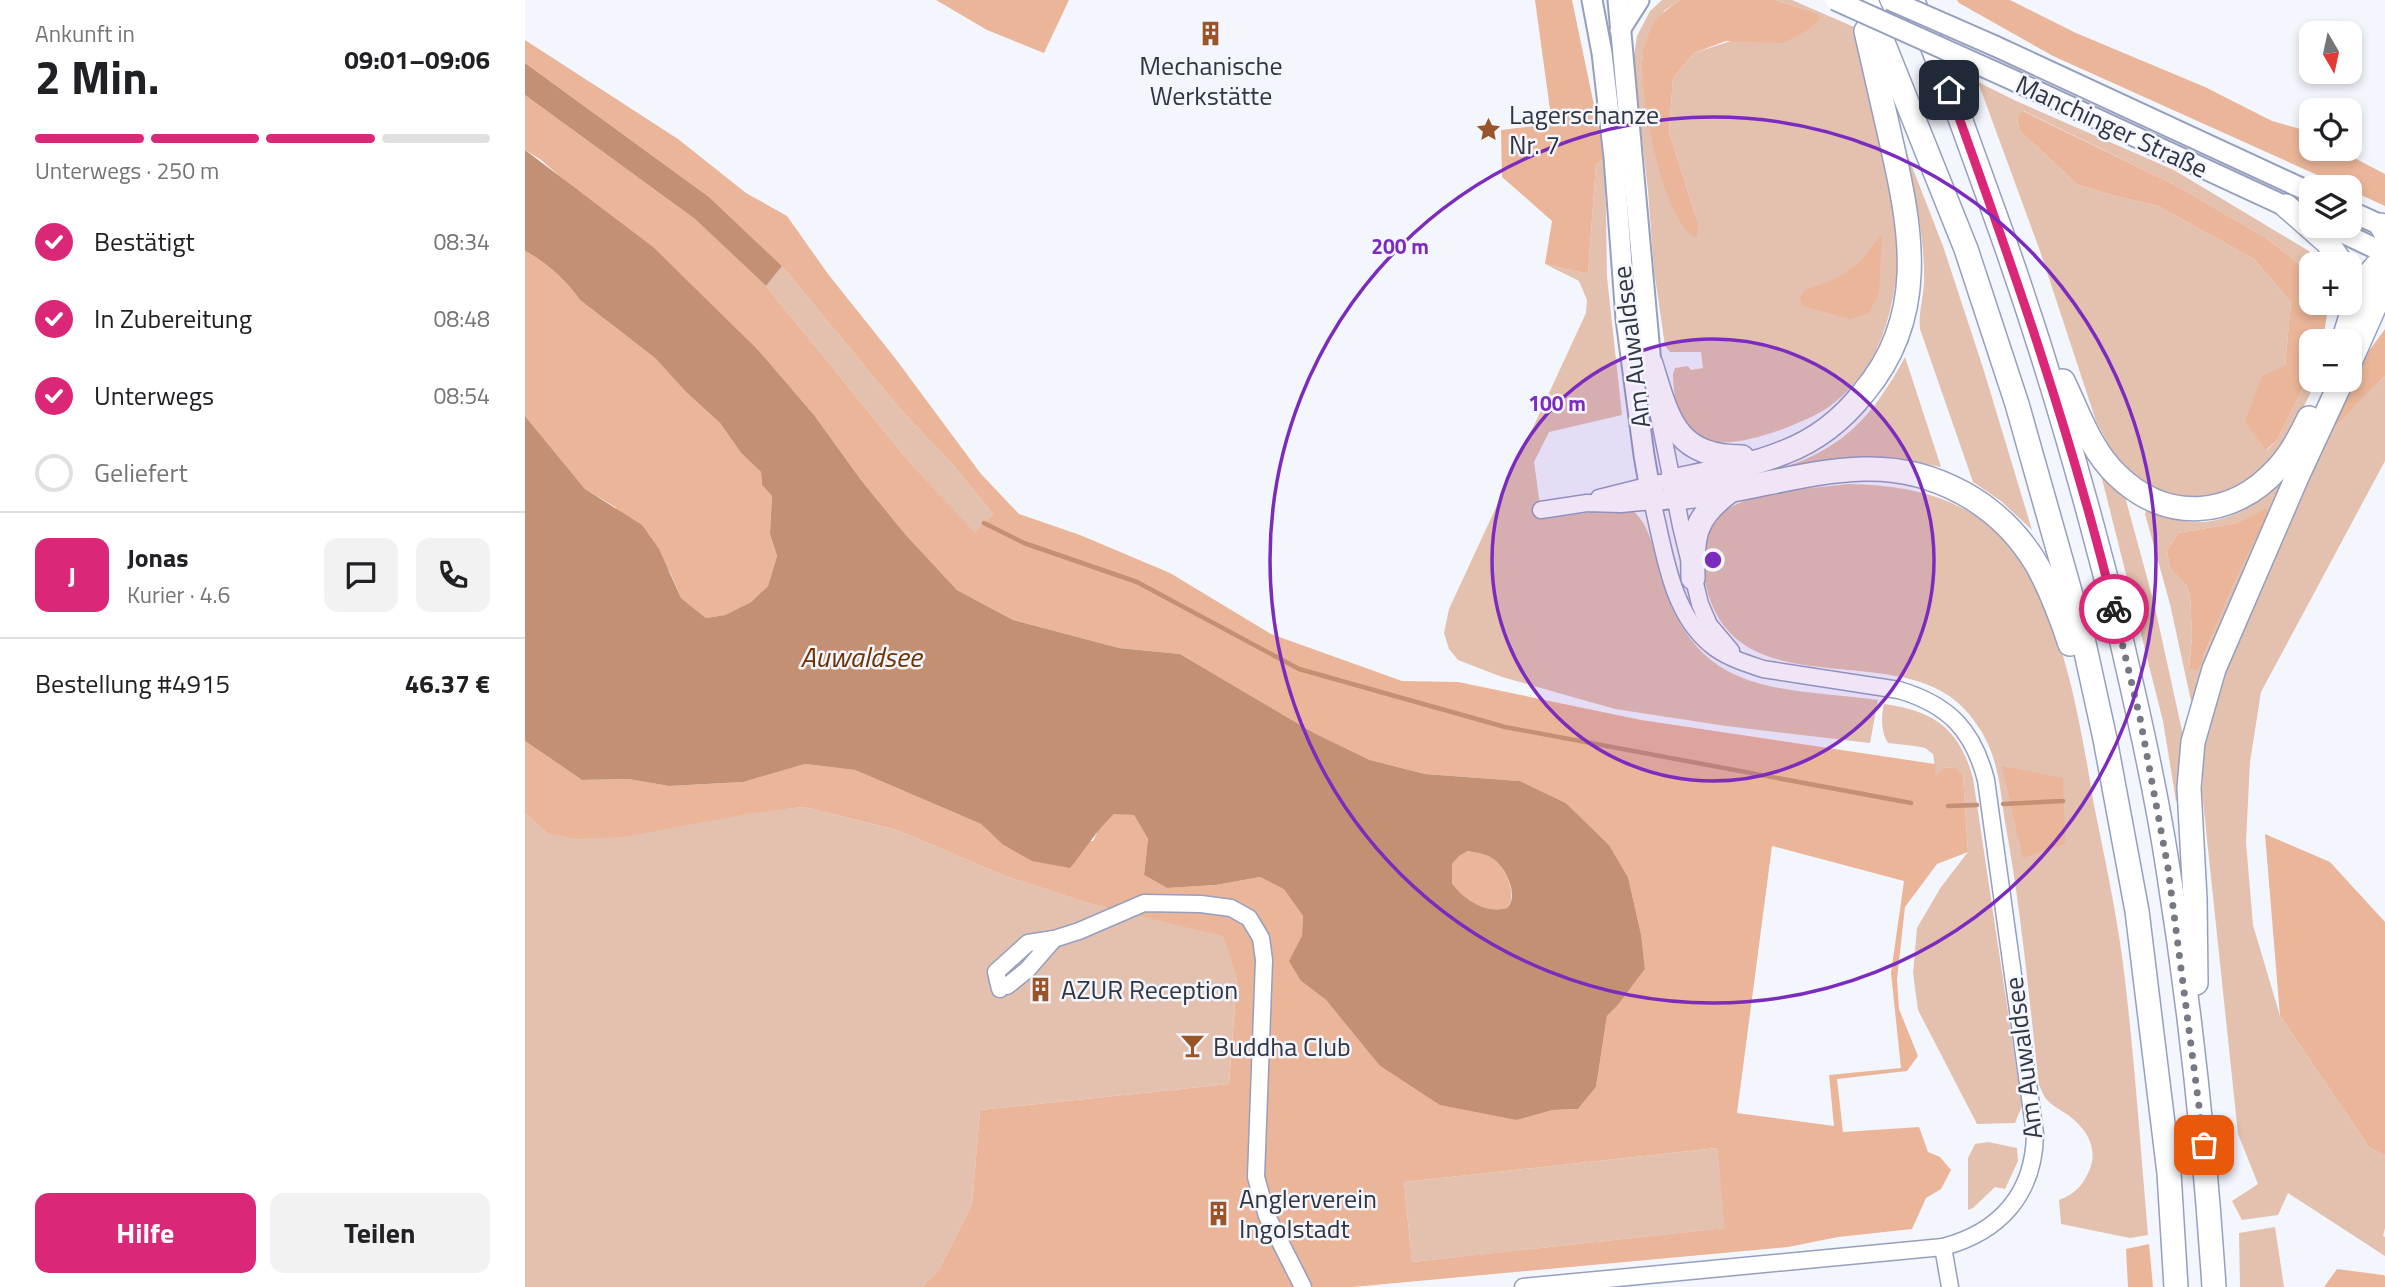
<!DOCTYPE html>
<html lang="de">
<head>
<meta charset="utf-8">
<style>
	body { margin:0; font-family:"Titillium Web",sans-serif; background:#f2f2f2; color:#202124; height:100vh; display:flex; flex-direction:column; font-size:26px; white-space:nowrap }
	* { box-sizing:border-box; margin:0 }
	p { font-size:23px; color:#757577 }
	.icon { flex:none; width:38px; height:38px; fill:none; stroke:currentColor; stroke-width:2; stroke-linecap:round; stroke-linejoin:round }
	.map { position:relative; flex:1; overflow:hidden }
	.panel { display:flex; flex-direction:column; background:#fff; width:525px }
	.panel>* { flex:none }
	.needle { width:46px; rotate:171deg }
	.buttons { position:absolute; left:1774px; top:21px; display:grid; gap:14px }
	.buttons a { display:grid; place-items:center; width:63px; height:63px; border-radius:14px; background:#fff; box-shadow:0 4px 10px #0003; font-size:35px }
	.pin { position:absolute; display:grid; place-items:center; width:60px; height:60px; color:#fff; margin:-30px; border-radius:14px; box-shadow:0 4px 10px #0006 }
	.courier { position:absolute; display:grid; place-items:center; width:70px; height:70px; margin:-35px; border:5px solid #db2777; border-radius:50%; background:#fff; color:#222; box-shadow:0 2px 9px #0007 }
	.summary em { font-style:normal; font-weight:700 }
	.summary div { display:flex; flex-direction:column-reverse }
	.summary { display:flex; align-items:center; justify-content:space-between; height:119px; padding:0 35px }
	h1 { font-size:46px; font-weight:700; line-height:52px }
	.bar { display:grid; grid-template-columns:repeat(4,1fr); gap:10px 7px; align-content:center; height:84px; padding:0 35px }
	.bar i { height:9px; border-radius:5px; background:#e0e0e0 }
	.bar .on { background:#db2777 }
	.bar p { grid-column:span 4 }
	.line { display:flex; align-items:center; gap:18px; padding:0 35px; border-top:2px solid #e0e0e0 }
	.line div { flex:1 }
	.round { display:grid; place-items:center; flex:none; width:74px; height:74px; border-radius:14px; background:#f2f2f2 }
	ol { padding:0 35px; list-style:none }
	li { display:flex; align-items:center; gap:21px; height:77px }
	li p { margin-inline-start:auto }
	li .icon { padding:7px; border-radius:50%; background:#db2777; color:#fff; stroke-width:4 }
	li:last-child { color:#757577 }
	li i { width:38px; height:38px; border:4px solid #e0e0e0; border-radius:50% }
	.button { display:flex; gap:14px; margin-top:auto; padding:14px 35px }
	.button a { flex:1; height:80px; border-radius:14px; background:#db2777; color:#fff; font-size:28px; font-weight:700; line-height:80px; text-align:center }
	.button a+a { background:#f2f2f2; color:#202124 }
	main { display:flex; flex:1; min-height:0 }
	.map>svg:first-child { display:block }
	.green { fill:#e4c1ae; fill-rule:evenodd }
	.forest { fill:#eab598; fill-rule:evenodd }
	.water { fill:#c39074; fill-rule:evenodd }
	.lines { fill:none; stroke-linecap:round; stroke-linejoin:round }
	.stream { stroke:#c39074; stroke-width:4.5 }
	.minor-casing { stroke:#959fbe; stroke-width:19 }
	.major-casing { stroke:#959fbe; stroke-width:23 }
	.highway-casing { stroke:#959fbe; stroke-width:26 }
	.minor { stroke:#fff; stroke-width:16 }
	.major { stroke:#fff; stroke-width:19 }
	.highway { stroke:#fff; stroke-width:23 }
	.major-bridge-casing { stroke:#959fbe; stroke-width:23; stroke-linecap:butt }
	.major-bridge { stroke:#fff; stroke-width:19 }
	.done { stroke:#767984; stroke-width:7; stroke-dasharray:0 12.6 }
	.route { stroke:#db2777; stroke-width:9 }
	.ring { fill:none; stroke:#7b2cbf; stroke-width:3.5 }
	.labels { text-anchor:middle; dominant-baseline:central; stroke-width:5; stroke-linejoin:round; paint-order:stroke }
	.poi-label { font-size:26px; fill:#323643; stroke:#f4f6fd; text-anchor:start }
	.street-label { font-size:26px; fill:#323643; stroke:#f4f6fd }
	.water-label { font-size:28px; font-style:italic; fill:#723302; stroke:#f4f6fd }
	.centre { fill:#7b2cbf; stroke:#f4f6fd; stroke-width:3.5 }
	.ring-label { font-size:21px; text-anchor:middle; font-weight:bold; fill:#7b2cbf; stroke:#f4f6fd; stroke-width:5; stroke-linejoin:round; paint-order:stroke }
</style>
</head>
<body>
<main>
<section class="panel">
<div class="summary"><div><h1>2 Min.</h1><p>Ankunft in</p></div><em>09:01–09:06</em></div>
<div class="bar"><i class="on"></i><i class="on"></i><i class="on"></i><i></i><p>Unterwegs · 250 m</p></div>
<ol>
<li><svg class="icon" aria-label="check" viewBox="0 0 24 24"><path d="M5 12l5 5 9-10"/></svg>Bestätigt<p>08:34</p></li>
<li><svg class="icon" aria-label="check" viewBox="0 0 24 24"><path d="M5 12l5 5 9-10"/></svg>In Zubereitung<p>08:48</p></li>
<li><svg class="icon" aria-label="check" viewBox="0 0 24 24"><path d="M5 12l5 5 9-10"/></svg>Unterwegs<p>08:54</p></li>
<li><i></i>Geliefert</li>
</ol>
<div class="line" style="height:126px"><b class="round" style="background:#db2777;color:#fff">J</b><div><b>Jonas</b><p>Kurier · 4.6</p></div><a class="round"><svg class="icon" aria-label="chat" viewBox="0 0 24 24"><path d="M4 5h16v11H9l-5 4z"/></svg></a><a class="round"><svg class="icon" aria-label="phone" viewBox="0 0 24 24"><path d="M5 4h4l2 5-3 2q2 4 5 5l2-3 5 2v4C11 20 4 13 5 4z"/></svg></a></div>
<div class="line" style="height:91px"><div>Bestellung #4915</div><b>46.37 €</b></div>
<div class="button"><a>Hilfe</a><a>Teilen</a></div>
</section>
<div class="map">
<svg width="1860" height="1287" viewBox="0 0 1860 1287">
	<rect width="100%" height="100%" fill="#f4f6fd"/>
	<g class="green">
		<path d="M 1137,0 L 1155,0 L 1139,11 L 1117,59 L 1173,224 L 1144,132 L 1148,78 L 1169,53 L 1292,13 L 1250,0 L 1267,0 L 1329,27 C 1341,75 1350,124 1360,172 C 1366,202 1376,242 1372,272 C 1367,313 1355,358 1325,388 C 1317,397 1303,409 1292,414 C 1265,428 1198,455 1171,436 C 1153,424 1148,394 1148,374 L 1150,368 L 1163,366 L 1166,370 L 1178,368 L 1176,352 L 1145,352 L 1140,346 L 1129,270 L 1123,191 L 1108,62 L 1112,36 L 1125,11 Z"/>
		<polygon points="1453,82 1489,100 1649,170 1784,251 1795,264 1787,264 1787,274 1741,238 1650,185 1499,111 1492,117 1494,130 1553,185 1590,196 1633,206 1729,259 1766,302 1760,366 1742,450 1752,440 1787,370 1787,380 1792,380 1757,450 1720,486 1674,500 1645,497 1616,483 1590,457 1571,421 1515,251"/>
		<path d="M 1381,151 L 1418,246 L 1459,371 L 1507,530 L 1476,501 L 1448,482 L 1395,329 C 1393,311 1400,293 1399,275 C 1399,233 1389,193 1381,151 Z"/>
		<path d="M 1080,158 L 1082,277 L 1097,415 L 1024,432 L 1009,462 L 1017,519 L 1091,509 L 1108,511 C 1128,528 1130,561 1138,585 C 1176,697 1253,687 1353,700 L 1345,743 L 1201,726 L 1090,709 L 977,677 L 933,660 L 924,649 L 919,633 L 924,609 L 1061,313 L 1062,300 L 1054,281 L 1020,264 L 1063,274 L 1071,164 Z"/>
		<polygon points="257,266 376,410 431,468 468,514 450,534 386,464 241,286"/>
		<path d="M 1380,357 L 1416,467 L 1364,457 L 1335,457 L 1204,478 C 1225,474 1248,471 1268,464 C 1326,443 1352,408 1380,357 Z"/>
		<polygon points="1860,376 1860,461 1736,692 1725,762 1721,842 1728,925 1755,1016 1844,1147 1860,1156 1860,1228 1858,1236 1860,1237 1860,1256 1763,1193 1753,1215 1717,1220 1707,1201 1733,1184 1713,1134 1677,792 1680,734 1713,631 1800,437"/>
		<polygon points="1576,475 1599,493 1629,603 1661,749 1656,800 1651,801 1638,721"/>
		<path d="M 1759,480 L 1671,700 L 1666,701 L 1645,604 L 1620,514 L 1622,509 C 1676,536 1717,519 1759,480 ZM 1734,512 L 1679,656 L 1664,667 L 1667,637 L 1665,594 L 1661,585 L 1645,568 L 1642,551 L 1653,533 L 1711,523 Z"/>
		<path d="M 1322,484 C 1379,485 1436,495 1477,538 C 1537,600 1555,722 1569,805 C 1579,855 1590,905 1597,956 C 1609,1048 1615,1142 1623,1235 L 1605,1238 L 1536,1224 L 1534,1200 C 1549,1194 1557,1187 1564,1171 C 1574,1149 1562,1129 1543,1115 C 1536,1110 1527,1106 1521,1099 C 1518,1095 1516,1089 1514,1085 C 1504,997 1496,909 1480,822 C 1476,796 1474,765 1461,740 C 1457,731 1450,722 1444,714 C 1379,633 1211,714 1181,586 C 1177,571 1171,554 1176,539 C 1191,490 1280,490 1322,484 Z"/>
		<path d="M 1359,704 C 1409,711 1434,728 1448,778 L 1497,1106 L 1490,1123 L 1452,1124 L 1393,1010 L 1388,973 L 1392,928 L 1416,887 L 1443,852 L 1438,775 L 1428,767 L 1419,768 L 1415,774 L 1411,776 L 1408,754 L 1400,748 L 1390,746 L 1363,743 C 1356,733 1356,716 1359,704 Z"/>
		<polygon points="278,807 372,830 480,876 569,905 698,935 712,977 704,1084 455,1110 447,1205 413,1271 397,1287 0,1287 0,813 22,833"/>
		<polygon points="1463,1142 1492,1148 1493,1161 1480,1189 1470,1187 1448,1208 1443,1210 1443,1158 1450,1144"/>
		<polygon points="1192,1148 1201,1228 887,1262 879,1182"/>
		<polygon points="1750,1227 1759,1287 1715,1287 1714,1233"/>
	</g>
	<g class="forest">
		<polygon points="411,0 544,0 519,53 462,30"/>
		<polygon points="1010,0 1047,0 1080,158 1071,164 1063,274 1020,264 1027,221 977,177 976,130 1027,124"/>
		<path d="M 1155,0 L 1250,0 L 1292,13 L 1295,19 L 1281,31 L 1258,43 L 1201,41 L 1169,53 L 1148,78 L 1144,132 L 1173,224 L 1172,238 C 1136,221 1117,100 1117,62 C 1118,53 1121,40 1125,31 C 1130,17 1144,8 1155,0 Z"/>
		<polygon points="1432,0 1485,0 1551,33 1680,87 1747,121 1779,130 1787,134 1787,149 1812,149 1860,174 1860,206 1825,190 1825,187 1819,187 1528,56 1434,3"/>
		<path d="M 0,40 L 153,139 L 221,193 L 262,216 L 303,274 L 370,358 L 456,474 L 494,514 L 555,535 L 645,573 L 746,634 L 877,681 L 933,682 L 1116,720 L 1410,764 L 1411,776 L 1419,768 L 1429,767 L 1438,775 L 1443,852 L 1412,864 L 1380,907 L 1372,979 L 1374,1009 L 1393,1056 L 1382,1071 L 1312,1079 L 1318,1132 L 1394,1127 L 1403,1152 L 1415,1157 L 1426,1170 L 1416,1189 L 1401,1198 L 1387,1229 L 1313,1237 L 1263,1247 L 828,1287 L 397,1287 L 413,1271 L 447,1205 L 455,1110 L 704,1084 L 712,978 L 698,936 L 569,905 L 480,876 L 372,830 L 278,807 L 221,814 L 99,837 L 52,839 L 22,833 L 0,813 L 0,741 L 57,780 L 103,779 L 144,786 L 218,782 L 280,764 L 330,770 L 456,824 L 477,844 L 568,841 L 575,826 L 590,813 L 609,815 L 623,839 L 619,875 L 642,888 L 691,885 L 735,877 L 760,889 L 778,916 L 776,981 L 801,1000 L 854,1065 L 992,1120 L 1028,1110 L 1053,1109 L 1071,1087 L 1082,1016 L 1093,1005 L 1120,969 L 1116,934 L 1103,877 L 1084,845 L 1041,803 L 995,781 L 900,774 L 845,760 L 789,733 L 655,654 L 594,648 L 488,620 L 432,590 L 380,534 L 336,480 L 289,415 L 235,352 L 15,159 L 0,150 L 0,95 L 170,219 L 241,286 L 386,464 L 450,533 L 468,514 L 431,468 L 376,410 L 257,266 L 184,197 L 0,63 ZM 1247,846 L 1379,881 L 1366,973 L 1376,1068 L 1304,1075 L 1309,1126 L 1212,1113 ZM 1192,1148 L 1200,1228 L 887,1262 L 879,1182 Z"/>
		<polygon points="1498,111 1650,185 1741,238 1787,274 1787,303 1799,303 1802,314 1798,341 1787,341 1787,370 1752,440 1741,450 1720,422 1737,376 1760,366 1766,302 1729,259 1633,206 1590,196 1553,185 1494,130 1492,117"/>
		<polygon points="1357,234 1354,293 1344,313 1325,319 1278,306 1275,298 1280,290 1309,280 1334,263"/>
		<path d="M 0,251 C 20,261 42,281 55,300 L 130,358 L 161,392 L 195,423 L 216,453 L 236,472 L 237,485 L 247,496 L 245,534 L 252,556 L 243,586 L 226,602 L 200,615 L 181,618 L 156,598 L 145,572 L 90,507 L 60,489 L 0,416 Z"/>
		<polygon points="1860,329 1860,376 1800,437 1841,355"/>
		<polygon points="1742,508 1743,514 1707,586 1673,670 1664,668 1667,637 1665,594 1661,585 1645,568 1642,551 1653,533 1711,523"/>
		<polygon points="1477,766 1538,778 1540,844 1498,858"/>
		<polygon points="1740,834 1805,862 1860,922 1860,1156 1844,1147 1755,1016"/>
		<path d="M 943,851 C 953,853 963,854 971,861 C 982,871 993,896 982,908 C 960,914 939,900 927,883 L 927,864 L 934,856 Z"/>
		<polygon points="1624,1244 1628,1287 1603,1287 1601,1249"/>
		<polygon points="1812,1269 1858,1275 1860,1276 1860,1287 1799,1287"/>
	</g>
	<g class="water">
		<polygon points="0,63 184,197 257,266 241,286 170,219 0,95"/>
		<path d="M 0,150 L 128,247 L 235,352 L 289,415 L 336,480 L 380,534 L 432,590 L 488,620 L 594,648 L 655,654 L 789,733 L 845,760 L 900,774 L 995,781 L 1041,803 L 1084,845 L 1103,877 L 1116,934 L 1120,969 L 1093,1005 L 1082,1016 L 1071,1087 L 1053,1109 L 1028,1110 L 992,1120 L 915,1105 L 854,1065 L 801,1000 L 776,981 L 764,961 L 777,936 L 778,916 L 759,889 L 735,877 L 691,885 L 642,888 L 619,875 L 623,839 L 609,815 L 589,814 C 572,829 560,850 545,868 L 507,861 L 477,844 L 456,824 L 330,770 L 280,764 L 218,782 L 144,786 L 103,779 L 57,780 L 0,741 L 0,416 L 60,489 L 117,525 L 134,549 L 156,598 L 181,618 L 200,615 L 226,602 L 243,586 L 252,556 L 245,534 L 247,496 L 237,485 L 236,472 L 216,453 L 195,423 L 161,392 L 130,358 L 55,300 C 42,281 20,261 0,251 ZM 943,851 C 953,853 963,854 971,861 C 982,871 994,896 982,908 C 961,914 939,900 927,883 L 927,864 L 934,856 Z"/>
	</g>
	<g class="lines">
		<g class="stream">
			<polyline points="459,523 499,543 612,582 774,669 980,727 1386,803"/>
			<polyline points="1478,804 1538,801"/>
			<polyline points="1423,806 1452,805"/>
		</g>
		<defs>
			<g id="minor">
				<polyline points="1131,401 1156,526 1175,604 1184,625 1206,651"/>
				<polyline points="1074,498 1134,483"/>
				<polyline points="482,986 502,970 529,939"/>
				<polyline points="475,989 471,972 503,943 529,939 554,931 619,903 676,904 706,908 724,918 736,938 739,960 731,1177 742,1216 778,1287"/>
				<polyline points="1418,1247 1425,1287"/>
				<path d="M 998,1287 L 1418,1247 C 1475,1232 1509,1194 1510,1134 L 1461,780 C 1448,730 1424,705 1374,690 L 1238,669 C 1220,663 1200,657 1185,644 C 1145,611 1139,548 1127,501 L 1096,504 L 1062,503 L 1016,510"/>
			</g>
			<g id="major">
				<polyline points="1067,0 1077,53 1089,157 1101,319 1119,455 1127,501 1150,498"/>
				<polyline points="1093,0 1126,364"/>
				<polyline points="1095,30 1114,0"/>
				<polyline points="1470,46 1787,193"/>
				<polyline points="1490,81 1775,213"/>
				<polyline points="1825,211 1860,227"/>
				<polyline points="1803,226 1860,253"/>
			</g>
			<g id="highway">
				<polyline points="1341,0 1441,249 1492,404 1557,634 1580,739 1612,911 1644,1173 1651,1287"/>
				<path d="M 1387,0 C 1419,69 1443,141 1469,212 C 1519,350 1560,491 1595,634 C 1613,712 1631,790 1643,869 C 1665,1007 1680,1147 1689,1287"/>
				<polyline points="1761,206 1802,242 1817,264"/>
				<polyline points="1856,225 1860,232"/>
				<path d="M 1818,341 C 1828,312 1834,278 1860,258"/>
				<polyline points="1825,362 1860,283"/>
				<path d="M 1126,364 C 1143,419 1150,457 1217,457"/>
				<path d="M 1538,381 C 1553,412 1566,451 1592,475 C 1641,523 1707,519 1753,468 C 1766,454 1776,435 1784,418"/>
				<path d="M 1146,481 C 1184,473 1224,467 1260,452 C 1291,440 1318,419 1339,392 C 1402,317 1387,233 1367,145 C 1358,107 1350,69 1341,31"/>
				<path d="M 1150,498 C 1169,496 1189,494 1208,490 C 1251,482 1295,470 1339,469 C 1410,467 1476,504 1512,565 C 1526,590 1536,617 1545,644"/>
				<path d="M 1168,578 C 1167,536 1169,517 1205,491"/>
				<polyline points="1671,983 1670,899 1664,788 1668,742 1689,669 1772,477 1817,380"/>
			</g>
		</defs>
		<use href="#minor" class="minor-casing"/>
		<use href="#major" class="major-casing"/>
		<use href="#highway" class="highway-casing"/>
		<use href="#minor" class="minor"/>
		<use href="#major" class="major"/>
		<use href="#highway" class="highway"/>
		<defs>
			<g id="major-bridge">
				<polyline points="1310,0 1490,81"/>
				<polyline points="1365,0 1470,46"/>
			</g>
		</defs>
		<use href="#major-bridge" class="major-bridge-casing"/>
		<use href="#major-bridge" class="major-bridge"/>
	</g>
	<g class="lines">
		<polyline class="done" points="1589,609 1615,718 1643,868 1679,1145"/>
		<path class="route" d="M 1424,90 C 1486,261 1546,432 1589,609"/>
	</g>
	<circle cx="1188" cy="560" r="221" fill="#7b2cbf" fill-opacity=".12"/>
	<g class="ring">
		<circle cx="1188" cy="560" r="221"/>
		<circle cx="1188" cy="560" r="443"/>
	</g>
	<defs>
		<symbol id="building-bare" viewBox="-9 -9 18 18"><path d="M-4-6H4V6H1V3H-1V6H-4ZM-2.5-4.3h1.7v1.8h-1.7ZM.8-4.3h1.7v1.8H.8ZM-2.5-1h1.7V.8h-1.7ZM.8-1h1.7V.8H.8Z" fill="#995429" stroke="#f4f6fd" stroke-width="2.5" paint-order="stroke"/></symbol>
		<symbol id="sight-bare" viewBox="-9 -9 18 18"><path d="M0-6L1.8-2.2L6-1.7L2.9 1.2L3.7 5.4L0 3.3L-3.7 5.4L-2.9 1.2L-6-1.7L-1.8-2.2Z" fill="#995429" stroke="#f4f6fd" stroke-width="2.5" paint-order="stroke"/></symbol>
		<symbol id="bar-bare" viewBox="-9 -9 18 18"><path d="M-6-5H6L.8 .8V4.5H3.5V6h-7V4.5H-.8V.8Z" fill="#995429" stroke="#f4f6fd" stroke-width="2.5" paint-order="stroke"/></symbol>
	</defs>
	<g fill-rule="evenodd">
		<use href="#building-bare" x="668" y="16" width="35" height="35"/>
		<use href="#sight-bare" x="946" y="112" width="35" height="35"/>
		<use href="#building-bare" x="498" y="972" width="35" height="35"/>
		<use href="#bar-bare" x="650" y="1028" width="35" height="35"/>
		<use href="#building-bare" x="676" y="1196" width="35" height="35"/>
	</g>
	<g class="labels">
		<g class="poi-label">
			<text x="686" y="65" text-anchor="middle">Mechanische<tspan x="686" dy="30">Werkstätte</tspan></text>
			<text x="984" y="114">Lagerschanze<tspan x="984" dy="30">Nr. 7</tspan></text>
			<text x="536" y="989">AZUR Reception</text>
			<text x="688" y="1046">Buddha Club</text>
			<text x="714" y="1198">Anglerverein<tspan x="714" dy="30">Ingolstadt</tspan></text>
		</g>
		<g class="street-label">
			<text transform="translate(1587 126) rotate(25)">Manchinger Straße</text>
			<text transform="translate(1106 347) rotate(-97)">Am Auwaldsee</text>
			<text transform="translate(1498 1058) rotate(-97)">Am Auwaldsee</text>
		</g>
		<g class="water-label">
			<text x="336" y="656">Auwaldsee</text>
		</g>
	</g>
	<circle cx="1188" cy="560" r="10" class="centre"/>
	<g class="ring-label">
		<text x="875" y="254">200 m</text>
		<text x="1032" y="411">100 m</text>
	</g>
</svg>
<div class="buttons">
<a><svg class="needle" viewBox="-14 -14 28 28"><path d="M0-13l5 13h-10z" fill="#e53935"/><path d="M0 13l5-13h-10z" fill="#757577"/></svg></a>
<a><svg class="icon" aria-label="locate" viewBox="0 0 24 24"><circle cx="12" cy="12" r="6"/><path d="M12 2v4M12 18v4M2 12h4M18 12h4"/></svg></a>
<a><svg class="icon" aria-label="layers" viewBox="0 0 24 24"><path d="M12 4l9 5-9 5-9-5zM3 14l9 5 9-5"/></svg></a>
<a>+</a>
<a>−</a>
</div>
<div class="pin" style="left:1679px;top:1145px;background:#ea580c"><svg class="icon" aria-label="bag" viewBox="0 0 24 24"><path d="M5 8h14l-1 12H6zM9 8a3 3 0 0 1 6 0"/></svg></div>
<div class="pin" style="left:1424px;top:90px;background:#1f2937"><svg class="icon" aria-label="home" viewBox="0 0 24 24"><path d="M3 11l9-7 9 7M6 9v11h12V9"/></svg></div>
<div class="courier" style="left:1589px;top:609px"><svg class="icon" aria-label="bike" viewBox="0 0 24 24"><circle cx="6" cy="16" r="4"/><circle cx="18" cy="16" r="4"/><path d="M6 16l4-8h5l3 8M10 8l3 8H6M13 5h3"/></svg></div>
</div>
</main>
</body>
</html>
